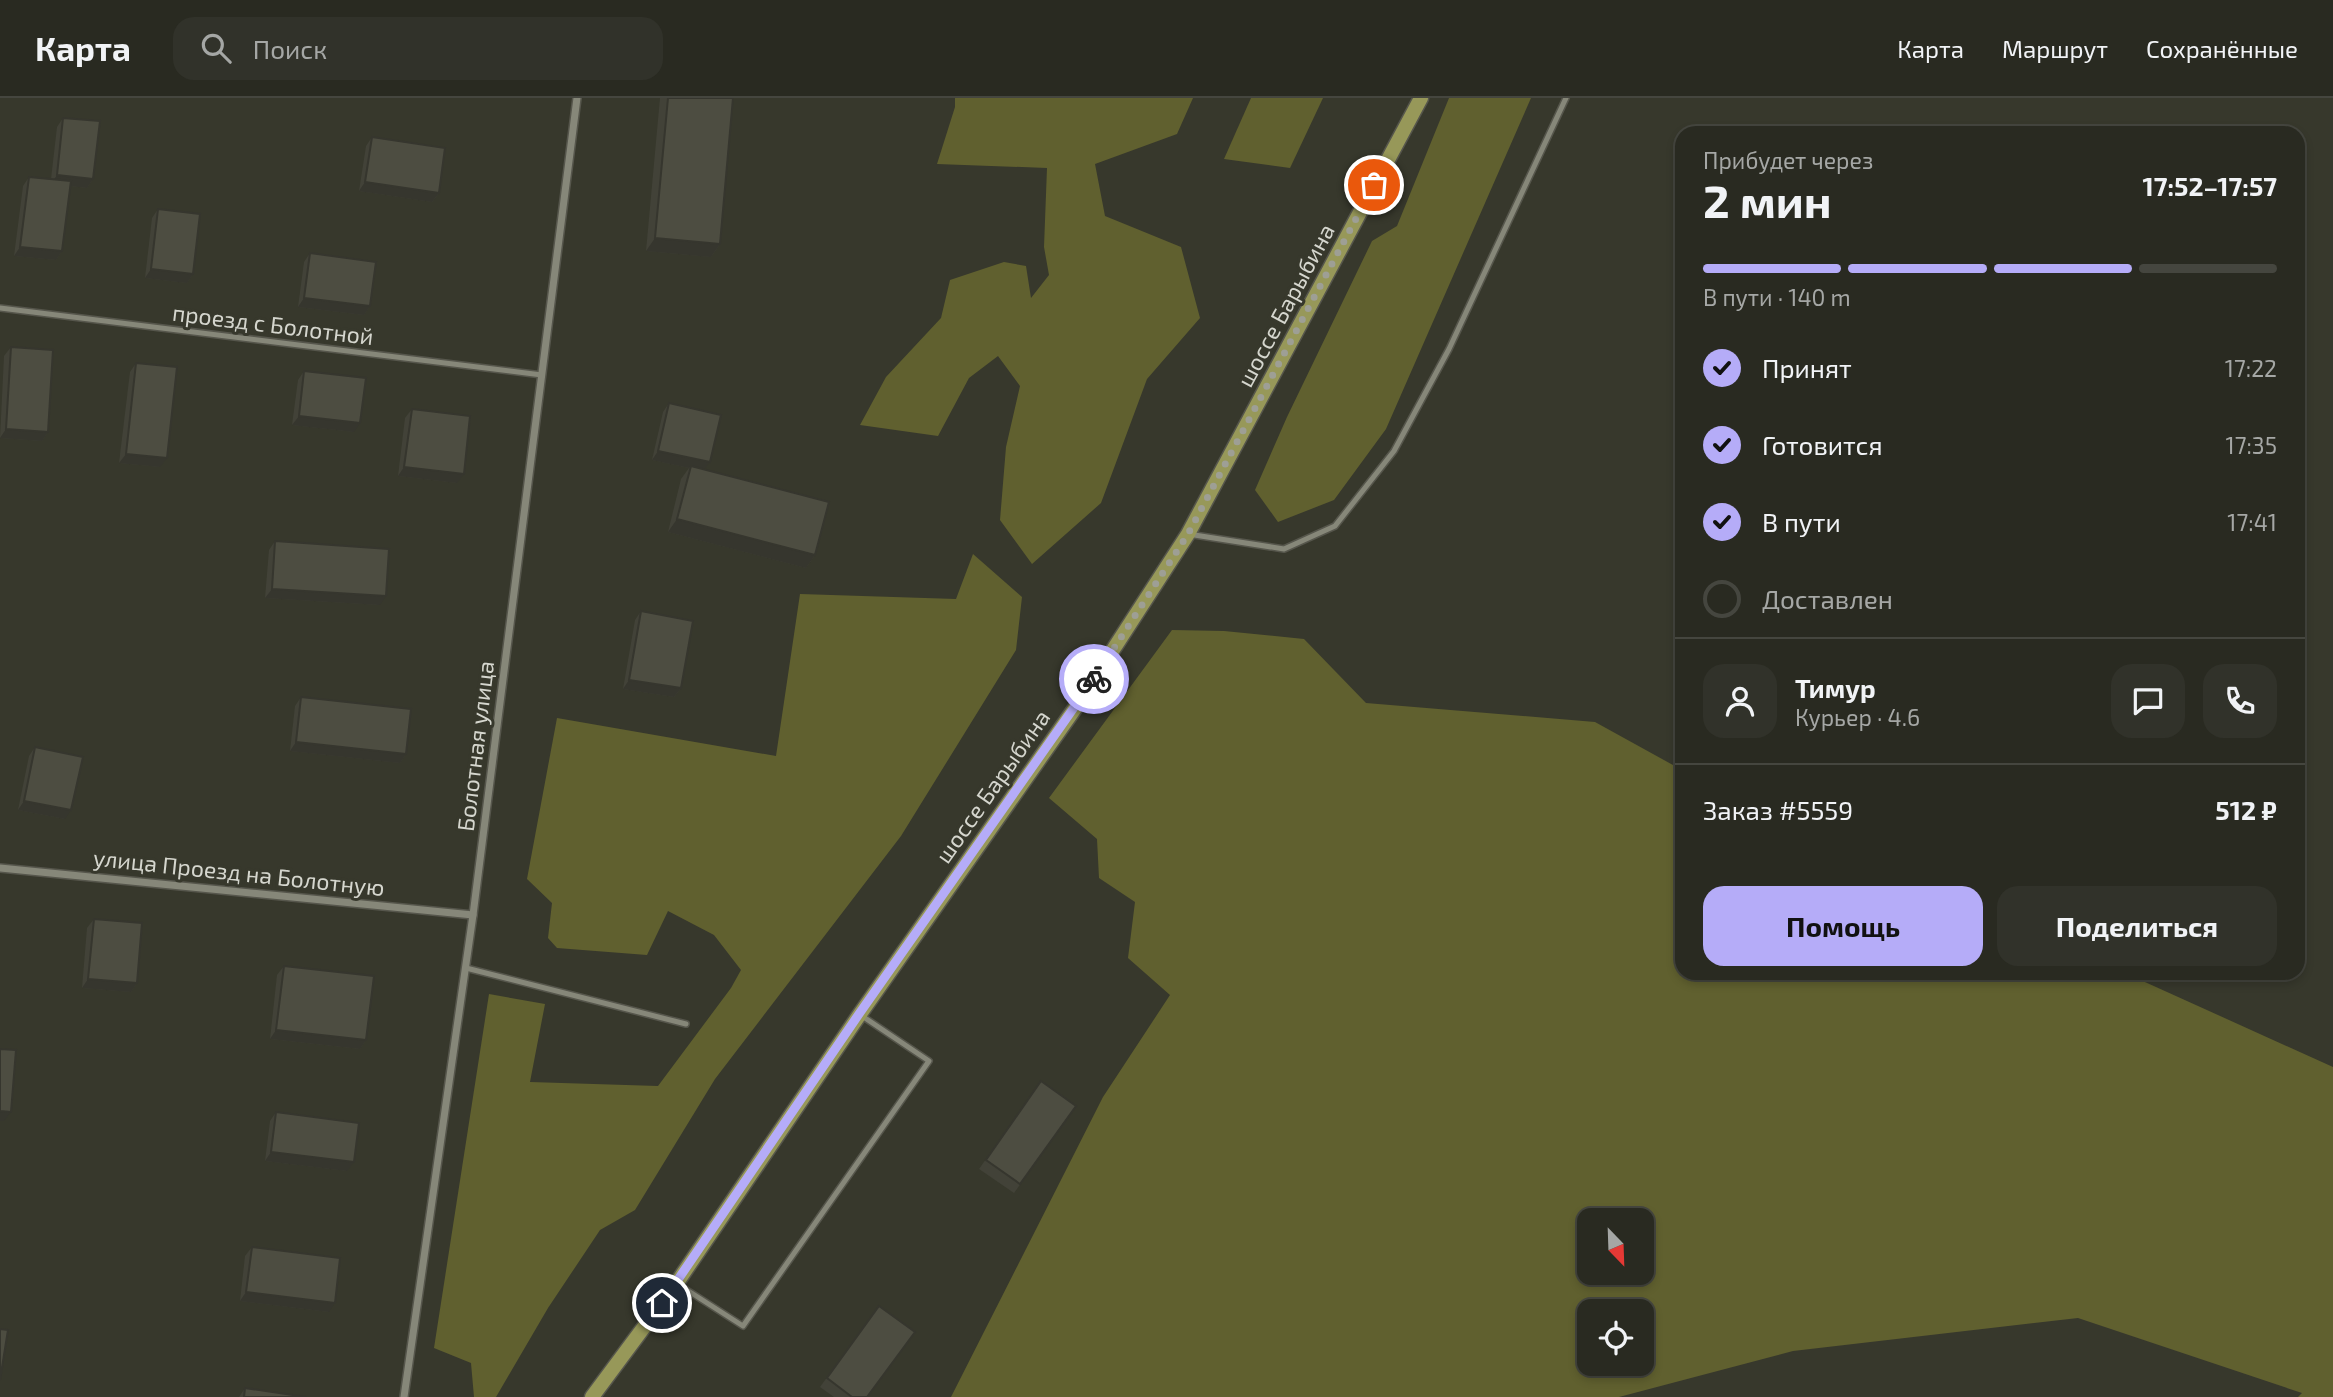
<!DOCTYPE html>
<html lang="ru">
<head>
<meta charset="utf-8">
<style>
	body { margin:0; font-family:"Exo 2",sans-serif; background:#31322a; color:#f1f3f6; height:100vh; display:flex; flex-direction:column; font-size:26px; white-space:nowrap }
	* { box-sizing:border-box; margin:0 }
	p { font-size:23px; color:#a5a7a5 }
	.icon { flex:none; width:38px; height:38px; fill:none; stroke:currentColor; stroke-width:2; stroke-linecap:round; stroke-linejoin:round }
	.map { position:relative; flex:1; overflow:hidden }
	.drawer { position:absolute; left:1675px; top:28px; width:630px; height:854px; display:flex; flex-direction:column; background:#292a21; border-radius:21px; box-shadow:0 4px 10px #0003,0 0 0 2px #45463f }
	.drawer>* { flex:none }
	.needle { width:46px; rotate:157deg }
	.fabs { position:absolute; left:1577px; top:1110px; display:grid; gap:14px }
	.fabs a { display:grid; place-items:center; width:77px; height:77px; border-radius:14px; background:#292a21; box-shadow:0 4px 10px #0003,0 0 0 2px #45463f; font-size:35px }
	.pin { position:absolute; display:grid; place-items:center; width:60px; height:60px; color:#fff; margin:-30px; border:4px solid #fff; border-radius:50%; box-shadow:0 2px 7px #0007 }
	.courier { position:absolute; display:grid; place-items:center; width:70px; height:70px; margin:-35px; border:5px solid #b5acf8; border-radius:50%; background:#fff; color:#222; box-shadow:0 2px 9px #0007 }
	.headline em { font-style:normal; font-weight:700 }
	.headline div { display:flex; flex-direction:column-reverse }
	.headline { display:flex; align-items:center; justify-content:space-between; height:119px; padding:0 28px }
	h1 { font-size:46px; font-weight:700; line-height:52px }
	.bar { display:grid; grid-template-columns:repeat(4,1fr); gap:10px 7px; align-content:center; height:84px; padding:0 28px }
	.bar i { height:9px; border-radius:5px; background:#45463f }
	.bar .active { background:#b5acf8 }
	.bar p { grid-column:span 4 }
	.line { display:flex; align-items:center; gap:18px; padding:0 28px; border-top:2px solid #45463f }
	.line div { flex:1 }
	.round { display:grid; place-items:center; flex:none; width:74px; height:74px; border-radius:21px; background:#31322a }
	ol { padding:0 28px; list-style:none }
	li { display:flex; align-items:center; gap:21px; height:77px }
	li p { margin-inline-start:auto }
	li .icon { padding:7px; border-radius:50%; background:#b5acf8; color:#111; stroke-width:4 }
	li:last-child { color:#a5a7a5 }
	li i { width:38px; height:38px; border:4px solid #45463f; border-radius:50% }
	.button { display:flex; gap:14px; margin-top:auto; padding:14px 28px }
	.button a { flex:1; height:80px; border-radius:21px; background:#b5acf8; color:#111; font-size:28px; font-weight:700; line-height:80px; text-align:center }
	.button a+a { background:#31322a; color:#f1f3f6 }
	header { display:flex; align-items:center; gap:42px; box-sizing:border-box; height:98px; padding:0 35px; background:#292a21; border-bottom:2px solid #45463f }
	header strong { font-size:33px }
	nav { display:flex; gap:38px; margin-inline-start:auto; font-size:24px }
	.search { width:490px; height:63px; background:#31322a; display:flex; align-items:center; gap:18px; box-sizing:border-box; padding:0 24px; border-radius:21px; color:#a5a7a5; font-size:26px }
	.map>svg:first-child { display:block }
	.green { fill:#60602f; fill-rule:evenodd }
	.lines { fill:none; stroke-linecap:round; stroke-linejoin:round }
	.lane-casing { stroke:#56564c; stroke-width:8 }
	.street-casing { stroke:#56564c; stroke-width:10 }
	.secondary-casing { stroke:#56564c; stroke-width:17 }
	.lane { stroke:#868779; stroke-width:5 }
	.street { stroke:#868779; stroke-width:7 }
	.secondary { stroke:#979859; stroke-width:14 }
	.wall { fill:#424238 }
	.shaded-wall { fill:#36362e }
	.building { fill:#4d4d41; stroke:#36362e; stroke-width:2 }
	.done { stroke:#9e9f95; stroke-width:7; stroke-dasharray:0 12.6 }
	.route { stroke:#b5acf8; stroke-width:9 }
	.labels { text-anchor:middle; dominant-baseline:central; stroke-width:6; stroke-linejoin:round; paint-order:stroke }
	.street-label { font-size:23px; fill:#d5d6ce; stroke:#37382c }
</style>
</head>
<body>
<header>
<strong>Карта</strong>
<div class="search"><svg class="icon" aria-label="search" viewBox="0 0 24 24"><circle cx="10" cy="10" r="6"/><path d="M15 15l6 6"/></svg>Поиск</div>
<nav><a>Карта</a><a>Маршрут</a><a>Сохранённые</a></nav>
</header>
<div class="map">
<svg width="2333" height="1299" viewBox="0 0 2333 1299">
	<rect width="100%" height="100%" fill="#37382c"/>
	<g class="green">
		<polygon points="955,0 1193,0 1177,36 1095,66 1105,118 1181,149 1200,220 1147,281 1101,405 1032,466 1000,422 1006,349 1020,288 998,258 969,280 938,338 860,327 886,279 941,220 950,182 1004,164 1026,168 1031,200 1049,177 1044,149 1047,70 937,66 955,9"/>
		<polygon points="1251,0 1323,0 1290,70 1224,61"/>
		<polygon points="1449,0 1531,0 1386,331 1334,402 1278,424 1255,392 1287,319 1372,143 1397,128"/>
		<polygon points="973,456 1022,499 1016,552 901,738 715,981 635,1112 600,1132 548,1210 496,1299 474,1299 471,1265 434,1250 489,896 545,906 530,984 658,988 731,890 741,872 714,837 668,813 647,857 557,850 548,840 552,805 527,781 557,620 776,658 800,496 956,501"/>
		<path d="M 1172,532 L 1224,533 L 1304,541 L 1366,605 L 1595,624 L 1682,672 L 1682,875 L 2125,875 L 2333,969 L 2333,1299 L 2298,1299 L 2302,1295 L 2078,1220 L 1793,1253 L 1619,1299 L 951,1299 L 1103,999 L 1170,897 L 1128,860 L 1135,804 L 1099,780 L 1097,741 L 1049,700 ZM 1589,1122 L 1642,1122 L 1642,1174 L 1589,1174 ZM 1589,1213 L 1642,1213 L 1642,1265 L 1589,1265 Z"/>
	</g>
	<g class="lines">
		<defs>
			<g id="lane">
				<polyline points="0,210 542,277"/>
				<polyline points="1188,436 1284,451 1335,428 1394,353 1449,251 1566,0"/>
				<polyline points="466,870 686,926"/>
				<polyline points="679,1187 743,1228 929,963 862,918"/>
			</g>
			<g id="street">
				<polyline points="0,770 473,817"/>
				<polyline points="404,1299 473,817 577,0"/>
			</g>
			<polyline id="secondary" points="592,1299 676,1186 860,916 1076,609 1188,436 1421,0"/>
		</defs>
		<use href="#lane" class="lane-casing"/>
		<use href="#street" class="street-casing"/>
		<use href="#secondary" class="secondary-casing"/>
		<use href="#lane" class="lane"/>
		<use href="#street" class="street"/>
		<use href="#secondary" class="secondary"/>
	</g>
	<g class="wall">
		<polygon points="660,0 733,0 720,146 711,159 646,153"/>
		<polygon points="63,20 93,81 87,90 70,88 62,153 56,162 14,158 23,88 29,79 51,81 57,29"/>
		<polygon points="372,39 439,95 432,104 359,93 366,48"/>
		<polygon points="158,111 193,176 187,185 145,180 152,120"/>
		<polygon points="310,155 370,208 364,217 298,209 304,164"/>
		<polygon points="11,249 48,334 42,343 0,340 4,258"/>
		<polygon points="136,265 160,369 119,365 130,274"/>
		<polygon points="304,273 354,334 292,327 298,282"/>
		<polygon points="669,305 704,372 815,457 806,470 668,434 681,381 689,370 652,362 663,314"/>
		<polygon points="412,311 457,385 398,378 405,320"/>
		<polygon points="275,443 380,507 265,500 269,452"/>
		<polygon points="641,513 681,590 674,599 623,591 635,522"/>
		<polygon points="301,599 406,656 400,665 290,653 295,608"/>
		<polygon points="35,649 65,721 18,712 29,658"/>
		<polygon points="94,821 137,885 131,894 82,890 87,830"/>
		<polygon points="284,868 366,942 360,951 270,941 277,877"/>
		<polygon points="1041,983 1076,1008 1014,1095 979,1071"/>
		<polygon points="276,1014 347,1073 265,1063 270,1023"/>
		<polygon points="252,1149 329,1214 240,1203 245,1158"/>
		<polygon points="879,1208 868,1299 834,1299 820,1289"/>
		<polygon points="245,1290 306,1299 239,1299"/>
	</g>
	<g class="shaded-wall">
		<polygon points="57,77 93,81 87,90 51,86"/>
		<polygon points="365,84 439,95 432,104 359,93"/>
		<polygon points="655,140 720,146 711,159 646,153"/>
		<polygon points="20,149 62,153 56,162 14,158"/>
		<polygon points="151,171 193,176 187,185 145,180"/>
		<polygon points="304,200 370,208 364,217 298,209"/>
		<polygon points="299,318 360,325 354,334 292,327"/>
		<polygon points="6,331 48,334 42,343 0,340"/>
		<polygon points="658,353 710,364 703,373 691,368 689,370 652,362"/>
		<polygon points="126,356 167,360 160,369 119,365"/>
		<polygon points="404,369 464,376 457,385 398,378"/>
		<polygon points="677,421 815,457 806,470 668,434"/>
		<polygon points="272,491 386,498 380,507 265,500"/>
		<polygon points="629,582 681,590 674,599 623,591"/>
		<polygon points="296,644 406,656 400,665 290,653"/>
		<polygon points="24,703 71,712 65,721 18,712"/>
		<polygon points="88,881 137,885 131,894 82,890"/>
		<polygon points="276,932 366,942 360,951 270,941"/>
		<polygon points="0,1013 11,1014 4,1023 0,1023"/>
		<polygon points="271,1054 354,1064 347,1073 265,1063"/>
		<polygon points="246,1194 335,1205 329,1214 240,1203"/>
	</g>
	<g class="building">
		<polygon points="668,0 733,0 720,146 655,140"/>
		<polygon points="63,20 100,23 93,81 57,77"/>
		<polygon points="372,39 445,50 439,95 365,84"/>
		<polygon points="29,79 71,83 62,153 20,149"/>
		<polygon points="158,111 200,116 193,176 151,171"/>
		<polygon points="310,155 376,164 370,208 304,200"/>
		<polygon points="11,249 53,252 48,334 6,331"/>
		<polygon points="136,265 177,269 167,360 126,356"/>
		<polygon points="304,273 366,280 360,325 299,318"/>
		<polygon points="669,305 721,317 710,364 658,353"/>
		<polygon points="412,311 470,318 464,376 404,369"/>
		<polygon points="691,368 829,404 815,457 677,421"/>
		<polygon points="275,443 389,451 386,498 272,491"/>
		<polygon points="641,513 693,523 681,590 629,582"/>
		<polygon points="301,599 411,611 406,656 296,644"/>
		<polygon points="35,649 83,659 71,712 24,703"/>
		<polygon points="94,821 142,825 137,885 88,881"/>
		<polygon points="284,868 374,878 366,942 276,932"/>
		<polygon points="0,951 16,952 11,1014 0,1013"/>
		<polygon points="1041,983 1076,1008 1020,1086 986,1062"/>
		<polygon points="276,1014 359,1025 354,1064 271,1054"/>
		<polygon points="252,1149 340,1160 335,1205 246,1194"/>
		<polygon points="879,1208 915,1234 867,1299 852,1299 827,1280"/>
		<polygon points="0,1231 8,1232 0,1282"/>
		<polygon points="245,1290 306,1299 244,1299"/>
	</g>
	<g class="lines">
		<polyline class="done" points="1094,581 1188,436 1374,87"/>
		<polyline class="route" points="662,1205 859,916 1094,581"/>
	</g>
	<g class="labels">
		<g class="street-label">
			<text transform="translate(1285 207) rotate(-62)">шоссе Барыбина</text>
			<text transform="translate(273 226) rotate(7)">проезд с Болотной</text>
			<text transform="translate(475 648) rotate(-83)">Болотная улица</text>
			<text transform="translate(992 688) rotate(-55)">шоссе Барыбина</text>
			<text transform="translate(239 774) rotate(6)">улица Проезд на Болотную</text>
		</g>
	</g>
</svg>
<div class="fabs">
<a><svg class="needle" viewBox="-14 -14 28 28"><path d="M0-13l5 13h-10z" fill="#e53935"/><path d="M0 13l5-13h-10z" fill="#a5a7a5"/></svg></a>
<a><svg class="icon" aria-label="locate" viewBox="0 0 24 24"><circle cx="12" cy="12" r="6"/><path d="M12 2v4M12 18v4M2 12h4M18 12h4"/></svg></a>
</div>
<div class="pin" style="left:1374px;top:87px;background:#ea580c"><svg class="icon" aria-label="bag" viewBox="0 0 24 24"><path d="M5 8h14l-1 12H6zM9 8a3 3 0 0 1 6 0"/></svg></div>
<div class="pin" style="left:662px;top:1205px;background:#1f2937"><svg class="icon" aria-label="home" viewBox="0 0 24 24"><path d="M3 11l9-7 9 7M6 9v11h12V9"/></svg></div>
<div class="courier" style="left:1094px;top:581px"><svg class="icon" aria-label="bike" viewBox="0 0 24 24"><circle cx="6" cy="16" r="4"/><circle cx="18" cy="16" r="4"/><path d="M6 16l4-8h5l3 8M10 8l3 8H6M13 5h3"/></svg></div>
<section class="drawer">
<div class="headline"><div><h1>2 мин</h1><p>Прибудет через</p></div><em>17:52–17:57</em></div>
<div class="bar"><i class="active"></i><i class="active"></i><i class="active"></i><i></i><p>В пути · 140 m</p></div>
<ol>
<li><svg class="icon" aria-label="check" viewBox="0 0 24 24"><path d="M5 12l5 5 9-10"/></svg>Принят<p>17:22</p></li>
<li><svg class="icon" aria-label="check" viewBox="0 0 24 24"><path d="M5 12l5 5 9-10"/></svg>Готовится<p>17:35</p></li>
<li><svg class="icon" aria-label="check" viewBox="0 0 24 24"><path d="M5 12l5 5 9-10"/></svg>В пути<p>17:41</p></li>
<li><i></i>Доставлен</li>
</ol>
<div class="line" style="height:126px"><a class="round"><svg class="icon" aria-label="person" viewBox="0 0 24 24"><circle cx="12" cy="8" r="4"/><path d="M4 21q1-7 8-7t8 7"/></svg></a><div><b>Тимур</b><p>Курьер · 4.6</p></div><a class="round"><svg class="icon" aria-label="chat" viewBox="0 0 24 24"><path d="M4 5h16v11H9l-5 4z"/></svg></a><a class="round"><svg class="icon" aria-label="phone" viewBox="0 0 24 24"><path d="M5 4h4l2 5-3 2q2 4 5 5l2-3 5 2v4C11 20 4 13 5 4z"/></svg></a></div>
<div class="line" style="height:91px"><div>Заказ #5559</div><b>512 ₽</b></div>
<div class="button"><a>Помощь</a><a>Поделиться</a></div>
</section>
</div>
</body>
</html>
